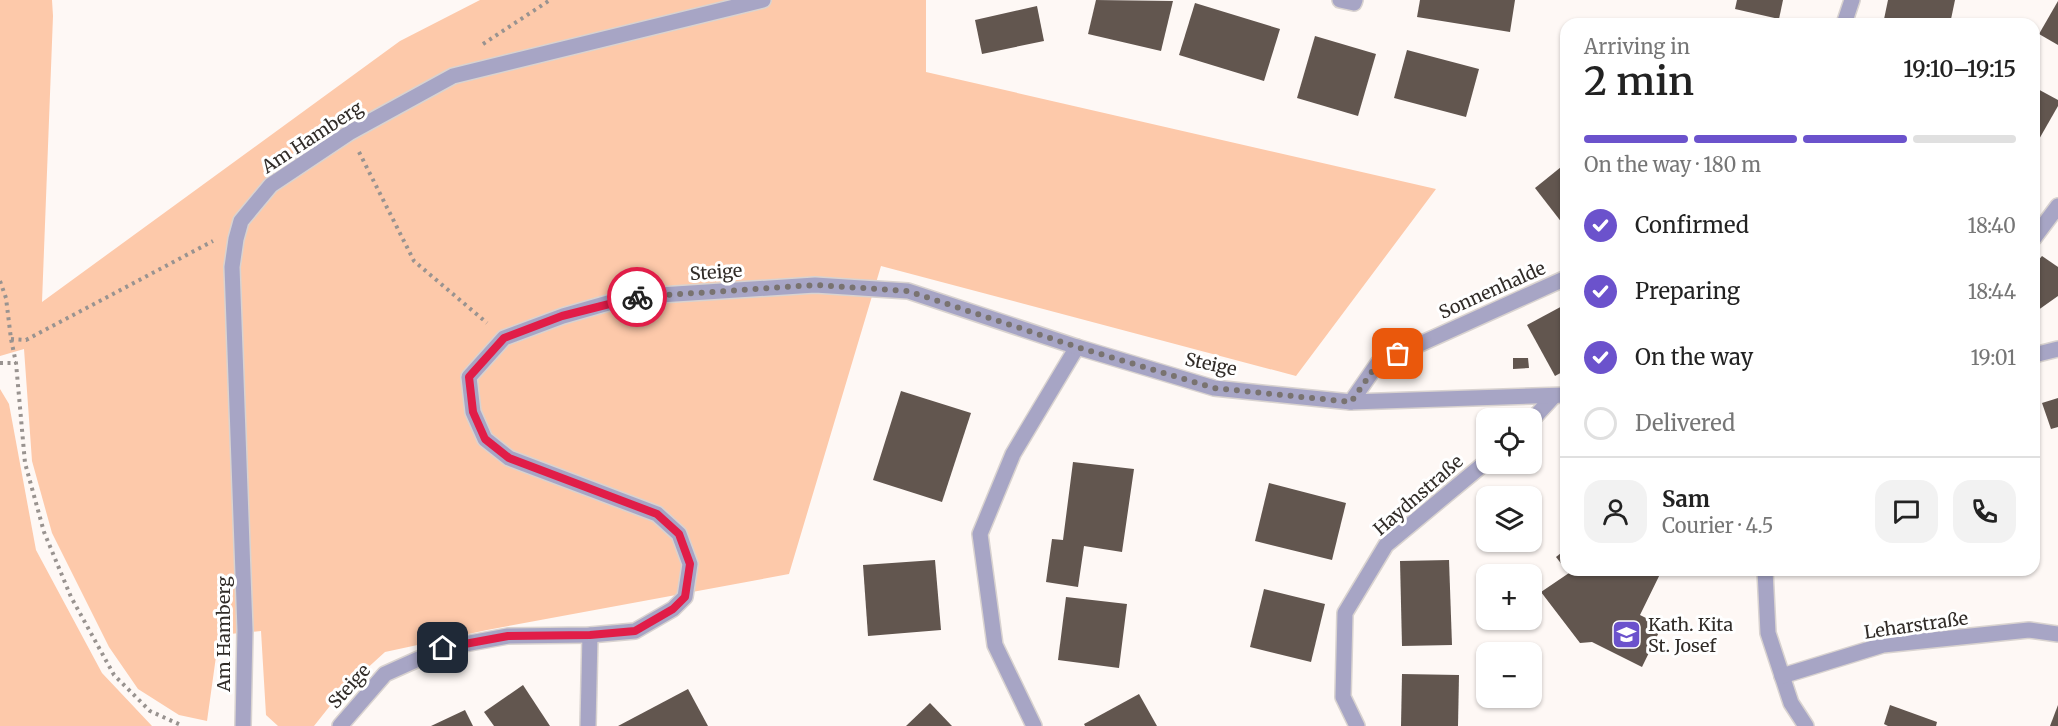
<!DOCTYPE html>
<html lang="en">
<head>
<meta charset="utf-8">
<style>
	body { margin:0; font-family:Merriweather,serif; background:#f2f2f2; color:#222; height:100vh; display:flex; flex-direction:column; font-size:22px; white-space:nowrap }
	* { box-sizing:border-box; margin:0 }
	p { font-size:20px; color:#767676 }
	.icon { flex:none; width:33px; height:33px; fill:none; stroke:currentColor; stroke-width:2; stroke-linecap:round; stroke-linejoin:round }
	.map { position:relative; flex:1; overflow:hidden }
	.side { position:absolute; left:1560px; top:18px; width:480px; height:558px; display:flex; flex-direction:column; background:#fff; border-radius:18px; box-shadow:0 2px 4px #0004 }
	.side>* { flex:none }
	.tools { position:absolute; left:1476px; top:408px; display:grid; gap:12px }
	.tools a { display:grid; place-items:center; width:66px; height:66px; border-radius:12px; background:#fff; box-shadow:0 2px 4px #0004; font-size:30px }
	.pin { position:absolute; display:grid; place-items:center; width:51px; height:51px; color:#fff; margin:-26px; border-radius:12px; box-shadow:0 3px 9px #0006 }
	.courier { position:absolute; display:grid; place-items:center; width:60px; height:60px; margin:-30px; border:4px solid #e11d48; border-radius:50%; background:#fff; color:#222; box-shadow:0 2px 8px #0007 }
	.headline em { font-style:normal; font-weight:600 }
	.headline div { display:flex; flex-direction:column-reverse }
	.headline { display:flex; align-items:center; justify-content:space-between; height:102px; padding:0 24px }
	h1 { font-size:39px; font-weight:600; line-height:45px }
	.bar { display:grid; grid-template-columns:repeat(4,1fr); gap:9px 6px; align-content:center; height:72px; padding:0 24px }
	.bar i { height:8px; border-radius:4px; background:#e0e0e0 }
	.bar .current { background:#6b52cc }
	.bar p { grid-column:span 4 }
	.line { display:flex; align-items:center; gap:15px; padding:0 24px; border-top:2px solid #e0e0e0 }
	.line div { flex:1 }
	.round { display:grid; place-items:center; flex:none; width:63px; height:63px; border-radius:18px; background:#f2f2f2 }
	ol { padding:0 24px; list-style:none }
	li { display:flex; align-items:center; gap:18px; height:66px }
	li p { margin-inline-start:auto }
	li .icon { padding:6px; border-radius:50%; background:#6b52cc; color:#fff; stroke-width:4 }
	li:last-child { color:#767676 }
	li i { width:33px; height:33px; border:3px solid #e0e0e0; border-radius:50% }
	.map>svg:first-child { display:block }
	.green { fill:#fdc9aa }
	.building { fill:#62564f }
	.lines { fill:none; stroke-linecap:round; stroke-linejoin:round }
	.minor-casing { stroke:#d9d3d0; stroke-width:18 }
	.tertiary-casing { stroke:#d9d3d0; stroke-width:18 }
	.path { stroke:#999390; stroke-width:4; stroke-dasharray:3 4.5; stroke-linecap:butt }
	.minor { stroke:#a7a5c5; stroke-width:15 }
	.tertiary { stroke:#a7a5c5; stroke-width:15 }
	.done { stroke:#797370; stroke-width:6; stroke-dasharray:0 10.8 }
	.route { stroke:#e11d48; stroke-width:8 }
	.labels { text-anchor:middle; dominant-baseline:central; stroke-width:6; stroke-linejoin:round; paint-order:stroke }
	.street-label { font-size:18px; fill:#312c28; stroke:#fff }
	.poi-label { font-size:18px; fill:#312c28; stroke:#fff; text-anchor:start }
</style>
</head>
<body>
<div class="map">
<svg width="2058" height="726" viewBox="0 0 2058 726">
	<rect width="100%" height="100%" fill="#fef8f5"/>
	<g class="green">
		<polygon points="0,0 52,0 53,16 42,302 400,41 480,0 926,0 926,72 1436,189 1296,376 881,266 789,574 487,630 385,652 341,692 314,726 278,726 266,715 261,631 219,635 207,721 179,715 138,689 109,647 52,533 32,461 24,349 0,356"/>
		<polygon points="0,389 9,404 36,550 102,673 152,726 0,726"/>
	</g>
	<g class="building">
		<polygon points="1096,0 1173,1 1161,51 1088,34"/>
		<polygon points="1420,0 1515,0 1510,32 1417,17"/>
		<polygon points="1737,0 1783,0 1779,19 1735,9"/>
		<polygon points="1888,0 1955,0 1950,24 1883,24"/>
		<polygon points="2058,1 2058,45 2039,34"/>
		<polygon points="1195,3 1280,29 1264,81 1179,55"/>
		<polygon points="1037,6 1044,41 982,54 975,20"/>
		<polygon points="1315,36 1376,54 1358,116 1297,98"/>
		<polygon points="1407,50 1479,69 1466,117 1394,98"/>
		<polygon points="2034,87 2058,100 2058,106 2034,148"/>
		<polygon points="1566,163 1566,228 1535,188"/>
		<polygon points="2042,256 2058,267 2058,296 2034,313 2034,265"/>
		<polygon points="1566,304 1566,370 1555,376 1527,325"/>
		<polygon points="1513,358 1528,358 1529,368 1513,369"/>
		<polygon points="901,391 971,413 942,502 873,480"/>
		<polygon points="2058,398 2058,427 2051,429 2042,403"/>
		<polygon points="1073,462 1134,469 1122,552 1084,546 1078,587 1046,582 1052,539 1063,540"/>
		<polygon points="1269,483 1346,503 1332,560 1255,541"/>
		<polygon points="1566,549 1566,570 1556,557"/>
		<polygon points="935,560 941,630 868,636 863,565"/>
		<polygon points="1449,560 1452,645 1402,646 1400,561"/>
		<polygon points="1566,570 1662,570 1640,615 1662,626 1642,667 1592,642 1580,643 1541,592 1569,573"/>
		<polygon points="1264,589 1325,604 1311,662 1250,647"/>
		<polygon points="1066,597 1127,604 1119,668 1058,660"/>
		<polygon points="1402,674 1459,675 1458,726 1401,726"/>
		<polygon points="523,685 550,726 494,726 484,712"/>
		<polygon points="688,689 708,726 618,726"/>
		<polygon points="1139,694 1157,726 1085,726 1084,724"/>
		<polygon points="930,703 952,726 906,726"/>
		<polygon points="1890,705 1937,722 1936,726 1888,726 1884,724"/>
		<polygon points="2058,705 2058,726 2050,726"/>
		<polygon points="465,710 473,726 431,726"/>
	</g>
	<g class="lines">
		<defs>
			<g id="minor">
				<polyline points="1340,0 1354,3 1355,0"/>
				<polyline points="1844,24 1852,0"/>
				<polyline points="2034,238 2058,206"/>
				<polyline points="1351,402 1378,363 1566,278"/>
				<polyline points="1532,420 1554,396"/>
				<polyline points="1765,570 1768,633 1791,703 1806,726"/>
				<polyline points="1782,676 1883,645 2029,630 2058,634"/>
				<polyline points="243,726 245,630 232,267 236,239 241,221 271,185 349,133 453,76 763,0"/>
				<polyline points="588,726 590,635"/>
				<polyline points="1034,726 995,645 980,534 1013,454 1077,347"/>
				<polyline points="1357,726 1343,697 1345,613 1386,545 1486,462"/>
			</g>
			<g id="tertiary">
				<polyline points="2034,355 2058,349"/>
				<polyline points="340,726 385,674 443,648 508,636 590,635 635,631 673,609 685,597 690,564 679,534 657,514 509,458 485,439 473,412 469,377 504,338 563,316 629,297 815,285 908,291 1077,347 1214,388 1351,402 1566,395"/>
			</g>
		</defs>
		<use href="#minor" class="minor-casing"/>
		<use href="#tertiary" class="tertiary-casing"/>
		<g class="path">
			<polyline points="483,44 550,0"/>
			<polyline points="359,152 414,261 487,323"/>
			<polyline points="0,281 6,298 11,339 16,363 25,463 44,532 71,597 114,675 150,711 183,726"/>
			<polyline points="11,339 26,340 213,241"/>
			<polyline points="0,363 16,363"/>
		</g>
		<use href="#minor" class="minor"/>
		<use href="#tertiary" class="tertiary"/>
	</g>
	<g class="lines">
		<polyline class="done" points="637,297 815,285 908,291 1077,347 1214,388 1351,402 1378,363 1398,354"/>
		<polyline class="route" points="443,648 508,636 590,635 635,631 673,609 685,597 690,564 679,534 657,514 509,458 485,439 473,412 469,377 504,338 562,316 637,297"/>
	</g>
	<defs>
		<symbol id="school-square" viewBox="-11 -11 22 22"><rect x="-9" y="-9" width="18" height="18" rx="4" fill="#6b52cc" stroke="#fff"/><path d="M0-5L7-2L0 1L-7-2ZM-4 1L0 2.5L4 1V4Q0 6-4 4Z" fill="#fff"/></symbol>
	</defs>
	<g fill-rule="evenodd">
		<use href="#school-square" x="1610" y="618" width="33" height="33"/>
	</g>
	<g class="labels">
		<g class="street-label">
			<text transform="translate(312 137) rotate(-33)">Am Hamberg</text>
			<text transform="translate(716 272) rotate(-4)">Steige</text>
			<text transform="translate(1492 290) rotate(-24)">Sonnenhalde</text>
			<text transform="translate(1211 364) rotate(12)">Steige</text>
			<text transform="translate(1418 495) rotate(-41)">Haydnstraße</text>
			<text transform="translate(1916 625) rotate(-8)">Leharstraße</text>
			<text transform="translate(223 634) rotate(-90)">Am Hamberg</text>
			<text transform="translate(349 686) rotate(-48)">Steige</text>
		</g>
		<g class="poi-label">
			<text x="1648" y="624">Kath. Kita<tspan x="1648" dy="21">St. Josef</tspan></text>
		</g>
	</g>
</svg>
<div class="tools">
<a><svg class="icon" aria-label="locate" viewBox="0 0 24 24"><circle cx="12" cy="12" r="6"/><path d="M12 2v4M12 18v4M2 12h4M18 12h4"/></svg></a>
<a><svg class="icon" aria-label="layers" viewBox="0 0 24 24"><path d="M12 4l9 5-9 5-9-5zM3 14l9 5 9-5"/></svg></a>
<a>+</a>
<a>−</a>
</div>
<div class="pin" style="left:1398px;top:354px;background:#ea580c"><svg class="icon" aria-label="bag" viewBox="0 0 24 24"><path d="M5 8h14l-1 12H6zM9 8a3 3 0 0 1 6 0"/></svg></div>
<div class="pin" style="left:443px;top:648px;background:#1f2937"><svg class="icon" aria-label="home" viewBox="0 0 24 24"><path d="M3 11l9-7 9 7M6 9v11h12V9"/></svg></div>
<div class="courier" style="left:637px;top:297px"><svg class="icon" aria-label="bike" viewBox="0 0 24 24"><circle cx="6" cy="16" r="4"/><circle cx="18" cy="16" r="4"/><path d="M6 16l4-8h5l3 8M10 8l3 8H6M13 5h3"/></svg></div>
<section class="side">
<div class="headline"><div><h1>2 min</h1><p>Arriving in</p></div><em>19:10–19:15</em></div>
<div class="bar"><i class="current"></i><i class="current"></i><i class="current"></i><i></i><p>On the way · 180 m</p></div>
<ol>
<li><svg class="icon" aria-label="check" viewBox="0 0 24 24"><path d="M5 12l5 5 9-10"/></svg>Confirmed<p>18:40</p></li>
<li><svg class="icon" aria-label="check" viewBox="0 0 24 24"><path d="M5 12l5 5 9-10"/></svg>Preparing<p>18:44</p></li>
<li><svg class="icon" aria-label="check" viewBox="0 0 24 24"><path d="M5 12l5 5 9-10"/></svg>On the way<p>19:01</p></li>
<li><i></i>Delivered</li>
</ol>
<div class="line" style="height:108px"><a class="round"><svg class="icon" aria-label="person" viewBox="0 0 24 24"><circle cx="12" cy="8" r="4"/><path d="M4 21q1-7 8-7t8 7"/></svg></a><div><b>Sam</b><p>Courier · 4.5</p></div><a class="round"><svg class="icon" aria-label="chat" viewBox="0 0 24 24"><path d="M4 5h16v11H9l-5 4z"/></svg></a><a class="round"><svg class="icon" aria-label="phone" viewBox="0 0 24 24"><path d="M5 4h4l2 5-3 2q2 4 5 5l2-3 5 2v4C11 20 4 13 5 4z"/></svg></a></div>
</section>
</div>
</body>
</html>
